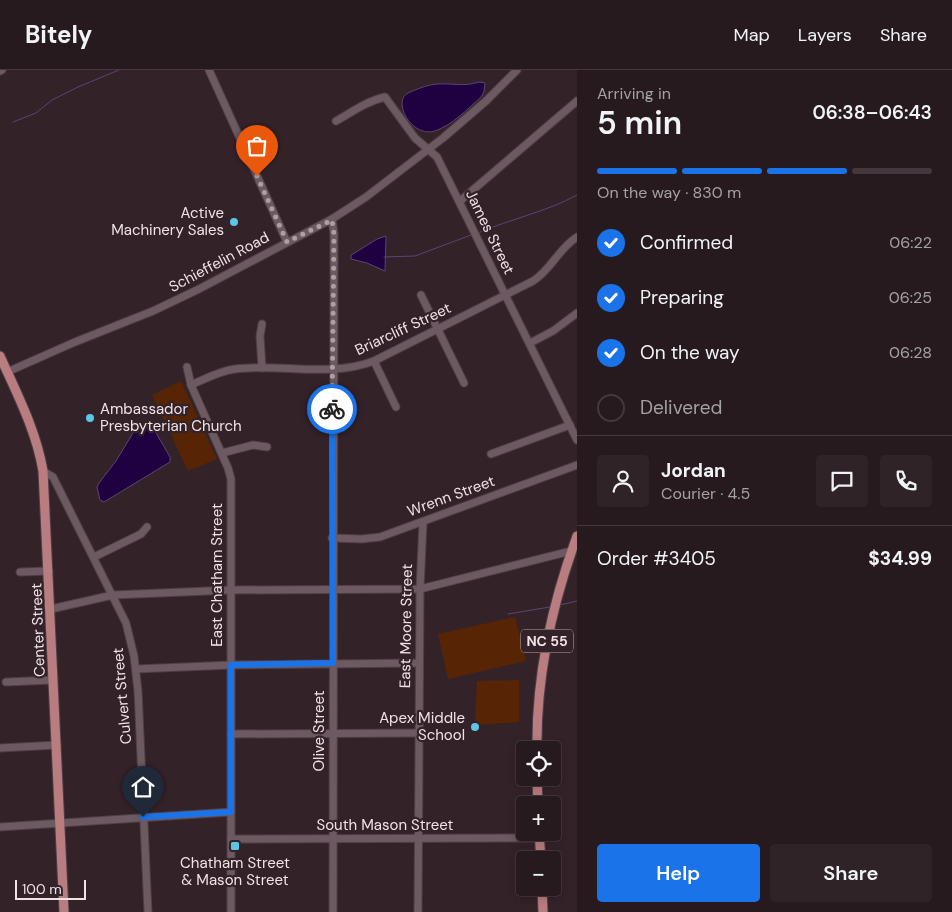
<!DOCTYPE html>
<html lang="en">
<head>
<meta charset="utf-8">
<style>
	body { margin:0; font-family:"DM Sans",sans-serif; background:#2f2328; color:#f1f3f6; height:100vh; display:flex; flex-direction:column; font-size:19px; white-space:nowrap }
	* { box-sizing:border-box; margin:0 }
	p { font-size:16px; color:#a4a1a4 }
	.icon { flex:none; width:28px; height:28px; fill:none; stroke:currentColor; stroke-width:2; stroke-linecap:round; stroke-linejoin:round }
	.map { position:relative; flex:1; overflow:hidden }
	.drawer { display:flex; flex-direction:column; background:#271a1f; width:375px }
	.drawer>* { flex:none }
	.buttons { position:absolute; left:516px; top:671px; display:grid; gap:10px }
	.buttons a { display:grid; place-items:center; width:45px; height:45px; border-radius:5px; background:#271a1f; box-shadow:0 2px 8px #0003,0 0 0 1px #43383d; font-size:25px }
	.scale { position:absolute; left:15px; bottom:12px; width:71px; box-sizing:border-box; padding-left:5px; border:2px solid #efe3e7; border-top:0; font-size:14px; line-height:18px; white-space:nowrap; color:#efe3e7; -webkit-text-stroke:4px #342229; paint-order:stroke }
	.pin { position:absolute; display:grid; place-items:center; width:42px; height:42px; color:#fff; margin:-51px -21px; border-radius:50% 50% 50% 0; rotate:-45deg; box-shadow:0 0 5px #0007 }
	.pin .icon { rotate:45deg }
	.courier { position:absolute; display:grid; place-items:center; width:50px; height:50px; margin:-25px; border:4px solid #1a73e8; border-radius:50%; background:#fff; color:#222; box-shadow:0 1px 6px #0007 }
	.overview em { font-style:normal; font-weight:600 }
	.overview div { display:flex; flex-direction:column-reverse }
	.overview { display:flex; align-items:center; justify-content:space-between; height:85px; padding:0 20px }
	h1 { font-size:32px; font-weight:600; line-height:38px }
	.bar { display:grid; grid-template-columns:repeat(4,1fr); gap:8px 5px; align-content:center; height:60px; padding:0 20px }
	.bar i { height:6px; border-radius:4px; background:#43383d }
	.bar .selected { background:#1a73e8 }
	.bar p { grid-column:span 4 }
	.line { display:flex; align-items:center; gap:12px; padding:0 20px; border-top:1px solid #43383d }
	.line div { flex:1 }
	.round { display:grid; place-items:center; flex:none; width:52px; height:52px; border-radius:5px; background:#2f2328 }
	ol { padding:0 20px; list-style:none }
	li { display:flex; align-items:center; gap:15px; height:55px }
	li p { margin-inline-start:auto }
	li .icon { padding:5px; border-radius:50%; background:#1a73e8; color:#fff; stroke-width:4 }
	li:last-child { color:#a4a1a4 }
	li i { width:28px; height:28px; border:2px solid #43383d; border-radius:50% }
	.primary-button { display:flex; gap:10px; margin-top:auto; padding:10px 20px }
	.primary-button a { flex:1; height:58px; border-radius:5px; background:#1a73e8; color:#fff; font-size:20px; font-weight:600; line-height:58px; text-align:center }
	.primary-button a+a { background:#2f2328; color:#f1f3f6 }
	header { display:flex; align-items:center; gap:30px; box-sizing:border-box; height:70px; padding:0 25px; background:#271a1f; border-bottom:1px solid #43383d }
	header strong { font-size:24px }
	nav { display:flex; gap:28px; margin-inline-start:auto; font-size:18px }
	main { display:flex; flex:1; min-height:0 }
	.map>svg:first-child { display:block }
	.green { fill:#572405 }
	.water { fill:#1f0040; stroke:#5d4472 }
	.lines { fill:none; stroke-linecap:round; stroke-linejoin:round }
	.stream { stroke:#5d4472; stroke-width:1 }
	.minor-casing { stroke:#4e3f45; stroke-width:9 }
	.major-casing { stroke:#4e3f45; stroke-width:11 }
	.minor { stroke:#6d5961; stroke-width:7 }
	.major { stroke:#b97c7f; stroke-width:9 }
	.done { stroke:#ae9fa4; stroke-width:5; stroke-dasharray:0 9 }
	.route { stroke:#1a73e8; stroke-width:6 }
	.poi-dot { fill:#5ac8e5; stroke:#342229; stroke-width:2 }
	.labels { text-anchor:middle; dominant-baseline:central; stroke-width:4.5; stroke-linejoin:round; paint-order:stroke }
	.shield { fill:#342229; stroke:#b7a9ae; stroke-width:1 }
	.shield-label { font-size:14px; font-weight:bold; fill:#efe3e7 }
	.poi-label { font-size:15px; fill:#efe3e7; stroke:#342229; text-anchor:end }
	.street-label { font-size:15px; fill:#efe3e7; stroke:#342229 }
</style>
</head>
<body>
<header>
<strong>Bitely</strong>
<nav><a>Map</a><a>Layers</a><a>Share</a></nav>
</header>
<main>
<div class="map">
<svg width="577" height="842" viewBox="0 0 577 842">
	<rect width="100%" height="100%" fill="#342229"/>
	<g class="green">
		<polygon points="181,311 217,389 188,401 152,325"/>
		<polygon points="515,547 526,591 448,609 438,564"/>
		<polygon points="519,610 519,652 480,655 475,650 477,611"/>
	</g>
	<g class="water">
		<path d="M 479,12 L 485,13 L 484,22 L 481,27 C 468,39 452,55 435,61 C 411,68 392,31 408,23 C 417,19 427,15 437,14 C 453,13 464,17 479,12 Z"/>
		<polygon points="386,166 385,201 367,193 351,189 351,185 353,184 377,169"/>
		<polygon points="142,354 152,356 170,387 170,392 104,432 100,430 97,417 99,413 116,391 136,358"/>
	</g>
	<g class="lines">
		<g class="stream">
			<polyline points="13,52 36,43 52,30 78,17 119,0"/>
			<path d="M 478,163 C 510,149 546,142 577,125"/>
			<polyline points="384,187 415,186 471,165"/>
			<polyline points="560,535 577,531"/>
			<polyline points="508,544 550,537"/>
		</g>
		<defs>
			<g id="minor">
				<polyline points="209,0 287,172"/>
				<polyline points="0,1 2,0"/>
				<path d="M 336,51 C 352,42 367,31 385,27 L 415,68 L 437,87 L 577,370"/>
				<polyline points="460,131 577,31"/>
				<polyline points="332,149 334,164 333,842"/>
				<polyline points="421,225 464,313"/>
				<polyline points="262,254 260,266 262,298"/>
				<polyline points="530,273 553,261 577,243"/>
				<polyline points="374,291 396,337"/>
				<polyline points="187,297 191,315 228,398 231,409 231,842"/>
				<polyline points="7,302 75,272 153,241 199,219 332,149 366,127 443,68 486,31 517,0"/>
				<path d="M 191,315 C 205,309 219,301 235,299 C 281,293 329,308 374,291 L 533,211 C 551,200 559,178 577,167"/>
				<polyline points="222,383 253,375 267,377"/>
				<polyline points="491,384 570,355"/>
				<polyline points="43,401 53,407 126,553 134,586 138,621 148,842"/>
				<polyline points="332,468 362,469 380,467 577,395"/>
				<polyline points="94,487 141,464 147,457"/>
				<polyline points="20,502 49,501"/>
				<polyline points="51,539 113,525 231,520 420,519 571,481"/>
				<polyline points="136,599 231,595 419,593"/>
				<polyline points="6,612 53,610"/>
				<polyline points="231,664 418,663"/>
				<polyline points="0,678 57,675"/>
				<polyline points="0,757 231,742"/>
				<polyline points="231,769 540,768"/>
				<polyline points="418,842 420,519 423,452"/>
			</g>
			<g id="major">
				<path d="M 0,286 C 17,324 36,360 43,401 L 64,842"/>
				<path d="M 537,680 C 536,607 552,534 577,466"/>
				<polyline points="537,708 538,735"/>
				<polyline points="539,762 541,790"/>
				<polyline points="542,818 543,842"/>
			</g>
		</defs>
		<use href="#minor" class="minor-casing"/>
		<use href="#major" class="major-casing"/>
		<use href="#minor" class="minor"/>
		<use href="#major" class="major"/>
	</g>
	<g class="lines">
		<polyline class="done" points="257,106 287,172 332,150 334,164 332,339"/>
		<polyline class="route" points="143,747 231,742 231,595 333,593 332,339"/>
	</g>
	<g class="poi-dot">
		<circle cx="234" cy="152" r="5"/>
		<circle cx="90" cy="348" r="5"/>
		<circle cx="475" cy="657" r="5"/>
		<rect x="230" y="771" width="10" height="10" rx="2.5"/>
	</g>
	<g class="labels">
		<rect class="shield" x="521" y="559.5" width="52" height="23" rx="4"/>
		<g class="shield-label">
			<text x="547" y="571">NC 55</text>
		</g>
		<g class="poi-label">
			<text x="224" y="143">Active<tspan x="224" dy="17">Machinery Sales</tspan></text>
			<text x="100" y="339" text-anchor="start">Ambassador<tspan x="100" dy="17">Presbyterian Church</tspan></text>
			<text x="465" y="648">Apex Middle<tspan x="465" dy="17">School</tspan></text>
			<text x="235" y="793" text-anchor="middle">Chatham Street<tspan x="235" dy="17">&amp; Mason Street</tspan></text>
		</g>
		<g class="street-label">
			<text transform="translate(490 162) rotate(64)">James Street</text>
			<text transform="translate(219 192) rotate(-28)">Schieffelin Road</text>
			<text transform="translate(403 259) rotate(-25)">Briarcliff Street</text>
			<text transform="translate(451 426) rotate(-20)">Wrenn Street</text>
			<text transform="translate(217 505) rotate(-90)">East Chatham Street</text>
			<text transform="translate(406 556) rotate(-89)">East Moore Street</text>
			<text transform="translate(38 560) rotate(-92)">Center Street</text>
			<text transform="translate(122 626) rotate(-95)">Culvert Street</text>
			<text transform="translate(319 661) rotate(-90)">Olive Street</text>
			<text x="385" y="755">South Mason Street</text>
		</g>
	</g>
</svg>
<div class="buttons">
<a><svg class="icon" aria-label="locate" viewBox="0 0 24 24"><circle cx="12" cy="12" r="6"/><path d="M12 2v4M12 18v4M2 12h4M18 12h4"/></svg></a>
<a>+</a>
<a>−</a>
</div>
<div class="scale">100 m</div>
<div class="pin" style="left:257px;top:106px;background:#ea580c"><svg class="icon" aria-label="bag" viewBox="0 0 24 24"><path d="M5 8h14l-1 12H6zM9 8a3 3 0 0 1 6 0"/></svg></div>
<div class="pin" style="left:143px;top:747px;background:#1f2937"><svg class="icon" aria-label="home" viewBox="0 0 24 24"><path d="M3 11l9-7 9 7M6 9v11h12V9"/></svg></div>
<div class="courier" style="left:332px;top:339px"><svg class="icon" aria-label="bike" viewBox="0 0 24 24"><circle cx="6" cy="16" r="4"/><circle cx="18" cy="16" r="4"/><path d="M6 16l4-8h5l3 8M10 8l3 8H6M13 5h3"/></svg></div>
</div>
<section class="drawer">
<div class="overview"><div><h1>5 min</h1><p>Arriving in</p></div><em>06:38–06:43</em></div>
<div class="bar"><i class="selected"></i><i class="selected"></i><i class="selected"></i><i></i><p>On the way · 830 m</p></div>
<ol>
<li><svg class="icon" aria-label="check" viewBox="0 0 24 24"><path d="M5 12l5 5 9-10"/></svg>Confirmed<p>06:22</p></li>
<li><svg class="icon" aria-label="check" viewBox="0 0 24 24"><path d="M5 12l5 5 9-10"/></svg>Preparing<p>06:25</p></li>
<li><svg class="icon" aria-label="check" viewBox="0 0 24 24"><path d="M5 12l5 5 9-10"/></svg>On the way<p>06:28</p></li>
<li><i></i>Delivered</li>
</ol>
<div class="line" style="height:90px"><a class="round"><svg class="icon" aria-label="person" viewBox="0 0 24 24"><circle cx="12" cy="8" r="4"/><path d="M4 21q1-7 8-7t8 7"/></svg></a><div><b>Jordan</b><p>Courier · 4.5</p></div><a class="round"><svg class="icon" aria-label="chat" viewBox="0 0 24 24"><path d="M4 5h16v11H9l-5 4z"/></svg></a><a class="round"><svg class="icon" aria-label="phone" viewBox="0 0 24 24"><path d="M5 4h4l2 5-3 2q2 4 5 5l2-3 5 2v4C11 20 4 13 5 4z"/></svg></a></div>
<div class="line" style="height:65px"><div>Order #3405</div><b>$34.99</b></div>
<div class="primary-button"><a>Help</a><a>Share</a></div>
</section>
</main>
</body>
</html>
